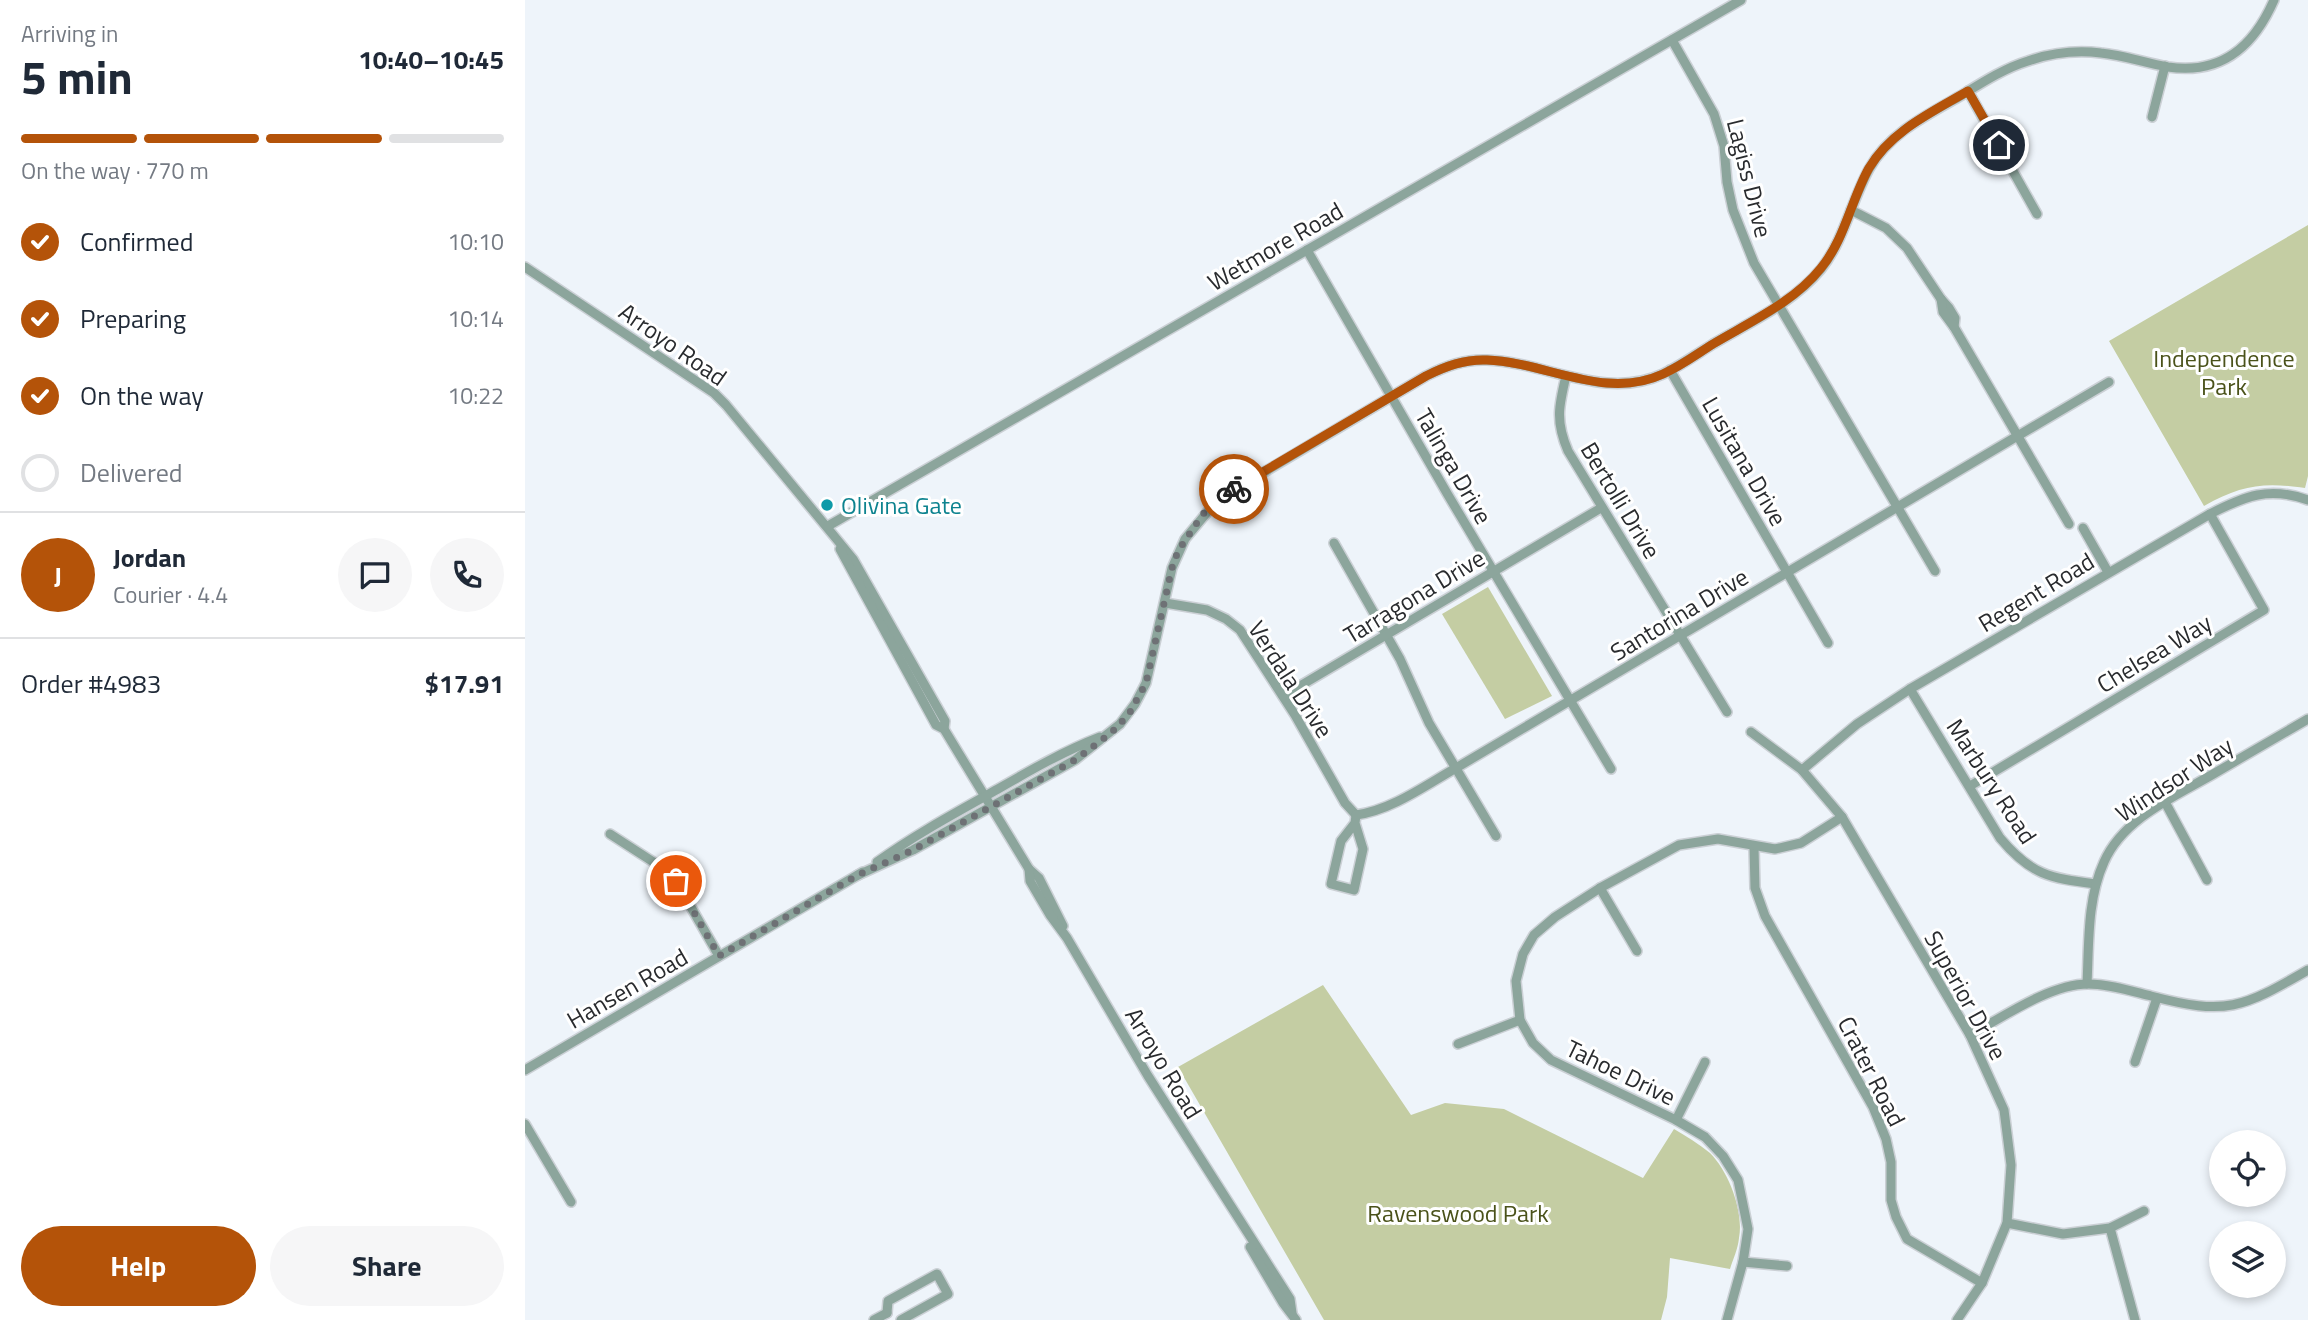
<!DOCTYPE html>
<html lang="en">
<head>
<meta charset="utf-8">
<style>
	body { margin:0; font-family:"Titillium Web",sans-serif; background:#f6f6f7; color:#1f2937; height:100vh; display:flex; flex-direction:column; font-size:26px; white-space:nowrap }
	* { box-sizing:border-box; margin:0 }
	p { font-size:23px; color:#747a83 }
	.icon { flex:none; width:38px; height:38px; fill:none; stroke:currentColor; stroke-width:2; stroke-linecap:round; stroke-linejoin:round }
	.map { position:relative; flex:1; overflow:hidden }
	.drawer { display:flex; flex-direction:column; background:#fff; width:525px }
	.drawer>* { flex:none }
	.fabs { position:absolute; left:1684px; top:1130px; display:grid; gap:14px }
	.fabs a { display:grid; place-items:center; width:77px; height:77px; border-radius:50%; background:#fff; box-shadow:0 4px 10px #0003; font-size:35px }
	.pin { position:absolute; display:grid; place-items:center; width:60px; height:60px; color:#fff; margin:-30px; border:4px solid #fff; border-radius:50%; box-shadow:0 2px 7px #0007 }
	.courier { position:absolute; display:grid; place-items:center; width:70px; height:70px; margin:-35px; border:5px solid #b45309; border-radius:50%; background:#fff; color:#222; box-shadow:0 2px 9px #0007 }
	.overview em { font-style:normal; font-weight:700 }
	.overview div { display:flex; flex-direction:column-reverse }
	.overview { display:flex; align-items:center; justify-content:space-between; height:119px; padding:0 21px }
	h1 { font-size:46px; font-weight:700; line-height:52px }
	.bar { display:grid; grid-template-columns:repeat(4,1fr); gap:10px 7px; align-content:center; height:84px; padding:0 21px }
	.bar i { height:9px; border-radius:5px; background:#e0e1e3 }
	.bar .on { background:#b45309 }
	.bar p { grid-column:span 4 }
	.line { display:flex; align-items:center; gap:18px; padding:0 21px; border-top:2px solid #e0e1e3 }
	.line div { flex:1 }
	.round { display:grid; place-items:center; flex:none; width:74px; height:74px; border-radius:37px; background:#f6f6f7 }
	ol { padding:0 21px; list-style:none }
	li { display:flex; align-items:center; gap:21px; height:77px }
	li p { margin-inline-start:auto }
	li .icon { padding:7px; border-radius:50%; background:#b45309; color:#fff; stroke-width:4 }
	li:last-child { color:#747a83 }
	li i { width:38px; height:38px; border:4px solid #e0e1e3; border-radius:50% }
	.cta { display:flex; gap:14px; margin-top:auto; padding:14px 21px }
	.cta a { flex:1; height:80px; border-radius:42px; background:#b45309; color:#fff; font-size:28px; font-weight:700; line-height:80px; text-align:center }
	.cta a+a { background:#f6f6f7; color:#1f2937 }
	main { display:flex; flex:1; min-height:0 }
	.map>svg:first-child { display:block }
	.green { fill:#c4cda3 }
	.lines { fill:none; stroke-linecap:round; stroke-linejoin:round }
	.minor-casing { stroke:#cbd0d5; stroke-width:12 }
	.minor { stroke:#8ca59c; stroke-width:9 }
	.done { stroke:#6e7175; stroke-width:7; stroke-dasharray:0 12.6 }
	.route { stroke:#b45309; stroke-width:9 }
	.culture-dot { fill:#0f9aa8; stroke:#fff; stroke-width:2.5 }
	.labels { text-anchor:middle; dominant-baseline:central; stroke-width:6; stroke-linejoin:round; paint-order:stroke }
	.street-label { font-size:24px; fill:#292b2e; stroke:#fff }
	.park-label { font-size:24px; fill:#4a521a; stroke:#fff }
	.culture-label { font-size:24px; fill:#0d838f; stroke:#fff; text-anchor:start }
</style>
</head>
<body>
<main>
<section class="drawer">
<div class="overview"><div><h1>5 min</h1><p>Arriving in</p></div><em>10:40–10:45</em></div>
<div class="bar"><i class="on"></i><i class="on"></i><i class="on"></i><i></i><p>On the way · 770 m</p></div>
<ol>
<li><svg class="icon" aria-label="check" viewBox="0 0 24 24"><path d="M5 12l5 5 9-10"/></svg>Confirmed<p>10:10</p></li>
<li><svg class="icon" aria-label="check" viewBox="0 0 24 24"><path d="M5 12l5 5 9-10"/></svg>Preparing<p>10:14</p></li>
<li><svg class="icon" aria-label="check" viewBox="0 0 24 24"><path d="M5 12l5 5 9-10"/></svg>On the way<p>10:22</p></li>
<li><i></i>Delivered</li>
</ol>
<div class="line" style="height:126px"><b class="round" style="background:#b45309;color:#fff">J</b><div><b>Jordan</b><p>Courier · 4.4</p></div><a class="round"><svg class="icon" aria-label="chat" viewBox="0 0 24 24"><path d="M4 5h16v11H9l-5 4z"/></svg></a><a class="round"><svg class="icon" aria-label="phone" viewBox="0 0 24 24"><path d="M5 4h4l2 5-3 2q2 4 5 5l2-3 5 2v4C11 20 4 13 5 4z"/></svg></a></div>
<div class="line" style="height:91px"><div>Order #4983</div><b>$17.91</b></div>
<div class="cta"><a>Help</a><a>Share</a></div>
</section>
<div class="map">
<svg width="1783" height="1320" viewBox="0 0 1783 1320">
	<rect width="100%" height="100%" fill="#eef4fa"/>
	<g class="green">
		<path d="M 1783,225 L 1783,476 L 1780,488 C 1738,482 1716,485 1679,506 L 1584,341 Z"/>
		<polygon points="963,587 1027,696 980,719 917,614"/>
		<path d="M 798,985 L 886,1115 L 920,1103 L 979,1109 L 1118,1178 L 1149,1129 C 1161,1136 1174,1144 1185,1153 C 1204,1172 1219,1212 1214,1238 C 1213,1249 1208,1259 1205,1269 L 1145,1258 L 1142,1297 L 1136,1320 L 799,1320 L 653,1067 Z"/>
	</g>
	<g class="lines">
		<defs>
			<g id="minor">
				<polyline points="1147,40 1189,114 1199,146 1202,182 1208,210 1229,263 1410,571"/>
				<polyline points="1443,91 1512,214"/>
				<polyline points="1627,117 1640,66"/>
				<polyline points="1326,210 1361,228 1382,248 1416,299 1424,308 1430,318 1429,327"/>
				<polyline points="782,250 923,495 1086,769"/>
				<polyline points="0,267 189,393 201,405 328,559 420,721 419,729"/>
				<polyline points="1416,299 1418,312 1429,327 1544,524"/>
				<polyline points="1145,370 1303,643"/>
				<path d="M 1041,376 C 1034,405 1030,421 1043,451 L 1202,712"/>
				<polyline points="303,526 1216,0"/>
				<polyline points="1558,528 1583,572"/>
				<polyline points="809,543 875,659 904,723 971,836"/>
				<polyline points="315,549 411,725 419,729 504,869 514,878 538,926"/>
				<polyline points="640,603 682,610 701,619 715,630 770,715 820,803 831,815"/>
				<path d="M 1385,689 L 1475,838 C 1506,875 1524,878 1571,884"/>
				<polyline points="758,696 1076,508"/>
				<polyline points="1226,732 1277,770 1317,817 1445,1035 1479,1110 1486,1165 1482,1223 1457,1283 1432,1320"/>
				<path d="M 1277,770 L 1332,724 L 1385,689 L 1685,514 C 1720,496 1744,486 1783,500"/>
				<polyline points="1445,786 1739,610 1685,514"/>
				<polyline points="1640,802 1682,880"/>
				<path d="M 831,815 C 867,810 901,785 931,768 L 1584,382"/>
				<polyline points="830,823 816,841 806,884 829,890 838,849 830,823 831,815"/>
				<polyline points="85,834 133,865 151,881 194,956"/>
				<polyline points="1229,847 1230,888 1240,916 1348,1107 1361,1139 1366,1162 1366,1200 1371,1217 1382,1239 1457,1283"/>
				<path d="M 352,862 C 391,834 432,812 473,789 C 506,770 539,751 575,737"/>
				<polyline points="504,869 505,881 525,915 542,938 623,1076 765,1299 767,1313"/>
				<path d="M 333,875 L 388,850 L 550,760 L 595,724 L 610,704 L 621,683 L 647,568 L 660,539 L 689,504 L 709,490 L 901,376 C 921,366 940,359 962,360 C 1021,362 1079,401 1138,374 C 1155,366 1172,354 1188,344 C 1225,322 1268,303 1296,269 C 1319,240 1326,202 1344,169 C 1364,133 1402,115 1437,95 C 1458,82 1480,68 1503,61 C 1526,53 1551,50 1576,53 C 1598,55 1620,63 1643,67 C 1697,75 1729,46 1749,0"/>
				<polyline points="1075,888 1112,951"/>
				<path d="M 1562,984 C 1564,944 1562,899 1579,862 C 1598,818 1651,796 1690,773 C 1721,755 1752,737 1783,719"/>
				<path d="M 1445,1035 C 1478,1017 1525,984 1563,984 C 1584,984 1606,991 1626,996 C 1702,1016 1717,1008 1783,970"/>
				<polyline points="933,1044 995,1020"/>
				<polyline points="1610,1062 1632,998"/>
				<polyline points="0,1070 338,872"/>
				<polyline points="1151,1120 1180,1062"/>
				<polyline points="0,1124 46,1202"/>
				<polyline points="1482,1223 1538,1234 1585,1228 1619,1211"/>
				<polyline points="1585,1228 1610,1320"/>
				<polyline points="725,1247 758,1303 771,1320"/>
				<polyline points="1218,1262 1262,1266"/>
				<polyline points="362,1313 363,1301 412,1274 423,1294 376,1320"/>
				<polyline points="349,1320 362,1313"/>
				<polyline points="1202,1320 1218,1262 1223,1229 1213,1180 1198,1156 1180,1137 1151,1120 1026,1060 1008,1043 995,1020 991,981 998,954 1009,935 1030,917 1075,888 1154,845 1193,839 1250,849 1276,843 1317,817"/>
			</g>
		</defs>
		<use href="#minor" class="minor-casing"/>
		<use href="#minor" class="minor"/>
	</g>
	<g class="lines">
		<polyline class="done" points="151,881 194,956 333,875 388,850 550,760 586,733 604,714 621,683 647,568 653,551 678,514 709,489"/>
		<path class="route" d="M 709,489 L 901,376 C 921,366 940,359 962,360 C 1021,362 1080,401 1138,374 C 1156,366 1172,354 1188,344 C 1225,322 1269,302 1296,268 C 1320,239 1326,200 1344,168 C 1366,131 1407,112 1443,91 L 1474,145"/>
	</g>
	<circle class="culture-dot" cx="302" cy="505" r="7"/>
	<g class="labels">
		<g class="street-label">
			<text transform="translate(1225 178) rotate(76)">Lagiss Drive</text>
			<text transform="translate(750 246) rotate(-30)">Wetmore Road</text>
			<text transform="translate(148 344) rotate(35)">Arroyo Road</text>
			<text transform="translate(1220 461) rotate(60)">Lusitana Drive</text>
			<text transform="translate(929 466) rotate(60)">Talinga Drive</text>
			<text transform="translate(1096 500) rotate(59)">Bertolli Drive</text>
			<text transform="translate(1511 592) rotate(-31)">Regent Road</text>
			<text transform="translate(889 596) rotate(-31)">Tarragona Drive</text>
			<text transform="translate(1154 614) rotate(-31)">Santorina Drive</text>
			<text transform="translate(1629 653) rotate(-31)">Chelsea Way</text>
			<text transform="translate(766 679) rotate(57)">Verdala Drive</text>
			<text transform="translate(1649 779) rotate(-33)">Windsor Way</text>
			<text transform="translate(1467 781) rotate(57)">Marbury Road</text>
			<text transform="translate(102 988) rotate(-30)">Hansen Road</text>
			<text transform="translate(1441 995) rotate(61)">Superior Drive</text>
			<text transform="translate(639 1063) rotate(59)">Arroyo Road</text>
			<text transform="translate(1347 1071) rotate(63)">Crater Road</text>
			<text transform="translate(1096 1072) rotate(26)">Tahoe Drive</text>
		</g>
		<g class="park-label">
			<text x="1699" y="358">Independence<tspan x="1699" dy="28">Park</tspan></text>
			<text x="933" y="1213">Ravenswood Park</text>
		</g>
		<g class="culture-label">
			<text x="316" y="505">Olivina Gate</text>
		</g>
	</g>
</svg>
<div class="fabs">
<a><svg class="icon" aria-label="locate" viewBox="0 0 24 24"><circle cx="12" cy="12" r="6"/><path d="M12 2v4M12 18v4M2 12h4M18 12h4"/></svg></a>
<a><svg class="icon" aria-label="layers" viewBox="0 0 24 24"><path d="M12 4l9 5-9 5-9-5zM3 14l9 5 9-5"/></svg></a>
</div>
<div class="pin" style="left:151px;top:881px;background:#ea580c"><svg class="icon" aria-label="bag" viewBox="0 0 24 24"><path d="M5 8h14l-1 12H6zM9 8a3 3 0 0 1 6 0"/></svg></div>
<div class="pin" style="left:1474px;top:145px;background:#1f2937"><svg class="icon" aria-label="home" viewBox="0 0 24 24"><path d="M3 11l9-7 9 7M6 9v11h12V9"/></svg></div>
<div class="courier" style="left:709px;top:489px"><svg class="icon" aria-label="bike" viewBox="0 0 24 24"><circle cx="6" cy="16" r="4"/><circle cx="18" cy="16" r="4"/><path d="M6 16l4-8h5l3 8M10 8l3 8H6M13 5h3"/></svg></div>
</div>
</main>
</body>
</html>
